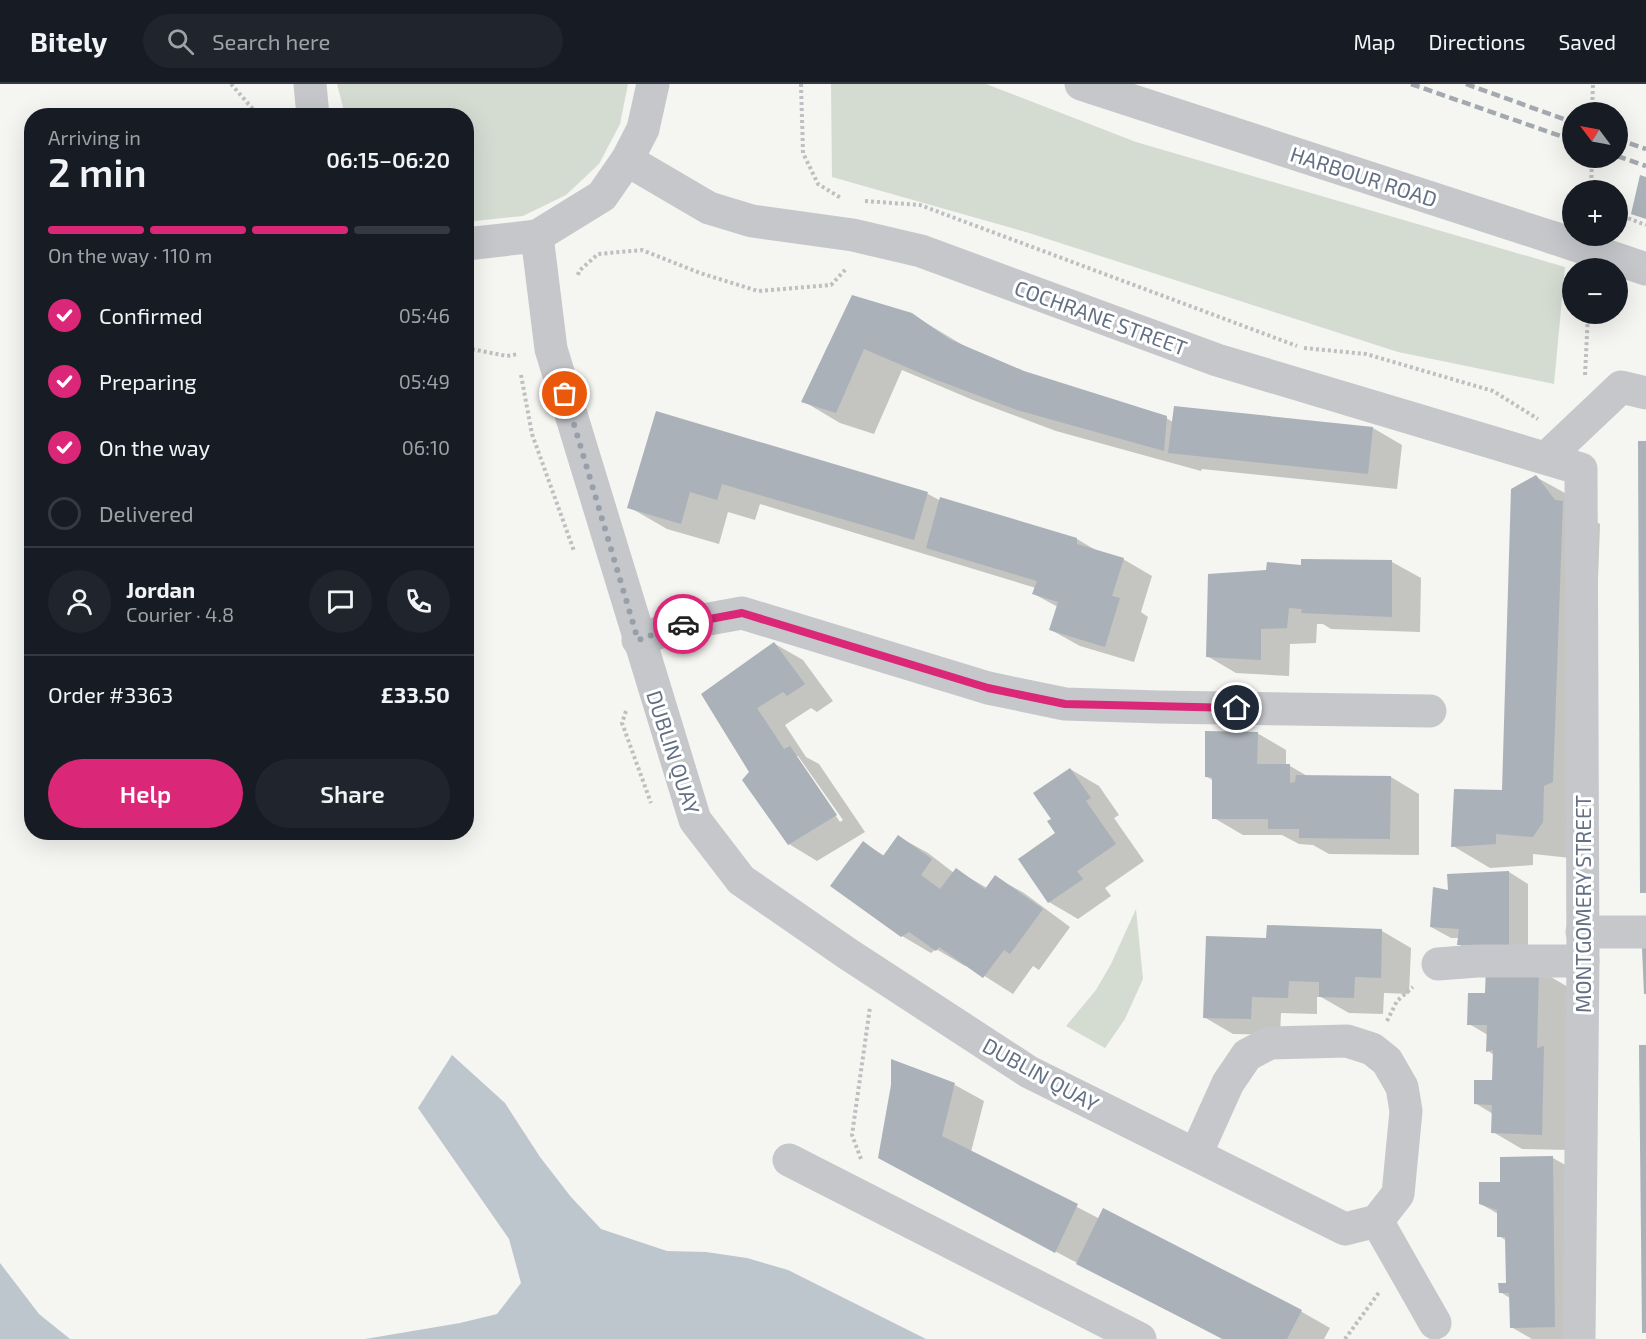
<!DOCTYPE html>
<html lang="en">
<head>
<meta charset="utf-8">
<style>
	body { margin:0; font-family:"Exo 2",sans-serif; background:#20242c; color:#f1f3f6; height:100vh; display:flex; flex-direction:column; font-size:22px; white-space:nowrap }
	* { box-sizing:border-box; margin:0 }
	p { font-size:20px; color:#9ea1a6 }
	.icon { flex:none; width:33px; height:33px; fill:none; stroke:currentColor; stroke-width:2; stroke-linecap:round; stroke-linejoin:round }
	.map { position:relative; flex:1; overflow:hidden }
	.side { position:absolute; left:24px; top:24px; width:450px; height:732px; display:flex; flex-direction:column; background:#171b24; border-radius:24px; box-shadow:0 6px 24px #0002 }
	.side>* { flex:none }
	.needle { width:39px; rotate:302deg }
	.fabs { position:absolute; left:1562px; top:18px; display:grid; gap:12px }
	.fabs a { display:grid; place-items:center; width:66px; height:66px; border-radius:50%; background:#171b24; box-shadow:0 6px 24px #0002; font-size:30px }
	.pin { position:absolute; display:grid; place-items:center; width:51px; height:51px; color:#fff; margin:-26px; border:3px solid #fff; border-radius:50%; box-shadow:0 2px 6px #0007 }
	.courier { position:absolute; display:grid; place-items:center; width:60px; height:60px; margin:-30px; border:4px solid #db2777; border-radius:50%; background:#fff; color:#222; box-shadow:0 2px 8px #0007 }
	.headline em { font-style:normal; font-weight:600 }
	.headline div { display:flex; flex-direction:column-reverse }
	.headline { display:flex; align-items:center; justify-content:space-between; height:102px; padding:0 24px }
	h1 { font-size:39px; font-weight:600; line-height:45px }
	.bar { display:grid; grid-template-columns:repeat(4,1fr); gap:9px 6px; align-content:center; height:72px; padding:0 24px }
	.bar i { height:8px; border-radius:4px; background:#363941 }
	.bar .on { background:#db2777 }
	.bar p { grid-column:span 4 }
	.line { display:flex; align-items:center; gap:15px; padding:0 24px; border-top:2px solid #363941 }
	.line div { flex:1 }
	.round { display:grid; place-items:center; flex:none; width:63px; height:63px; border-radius:32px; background:#20242c }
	ol { padding:0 24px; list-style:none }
	li { display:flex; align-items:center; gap:18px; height:66px }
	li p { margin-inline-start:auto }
	li .icon { padding:6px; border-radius:50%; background:#db2777; color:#fff; stroke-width:4 }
	li:last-child { color:#9ea1a6 }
	li i { width:33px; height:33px; border:3px solid #363941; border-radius:50% }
	.action { display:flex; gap:12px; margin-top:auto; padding:12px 24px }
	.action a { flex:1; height:69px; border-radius:36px; background:#db2777; color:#fff; font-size:24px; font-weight:600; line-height:69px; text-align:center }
	.action a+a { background:#20242c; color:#f1f3f6 }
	header { display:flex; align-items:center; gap:36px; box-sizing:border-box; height:84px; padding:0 30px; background:#171b24; border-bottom:2px solid #363941 }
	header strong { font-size:28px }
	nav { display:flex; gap:33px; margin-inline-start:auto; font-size:21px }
	.search { width:420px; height:54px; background:#20242c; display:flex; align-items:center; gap:15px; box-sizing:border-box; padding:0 21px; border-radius:33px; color:#9ea1a6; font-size:22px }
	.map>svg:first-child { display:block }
	.green { fill:#d4dcd2 }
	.water { fill:#bdc6cd }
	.shadow { fill:#0003; fill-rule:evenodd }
	.building { fill:#aab1b8 }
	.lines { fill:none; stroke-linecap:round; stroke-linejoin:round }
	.path { stroke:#bebfc2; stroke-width:4; stroke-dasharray:3 3; stroke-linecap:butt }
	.minor { stroke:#c5c7cb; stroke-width:33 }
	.rail { stroke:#a4a9b0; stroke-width:4.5; stroke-dasharray:9 4.5; stroke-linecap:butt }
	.minor-bridge { stroke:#c5c7cb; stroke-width:33 }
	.done { stroke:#969faa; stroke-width:6; stroke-dasharray:0 10.8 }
	.route { stroke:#db2777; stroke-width:8 }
	.labels { text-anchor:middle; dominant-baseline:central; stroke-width:6; stroke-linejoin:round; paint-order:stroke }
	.street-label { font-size:21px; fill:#637084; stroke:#fff }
</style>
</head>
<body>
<header>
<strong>Bitely</strong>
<div class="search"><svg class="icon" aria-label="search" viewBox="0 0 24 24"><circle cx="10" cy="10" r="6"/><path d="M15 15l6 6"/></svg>Search here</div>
<nav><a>Map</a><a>Directions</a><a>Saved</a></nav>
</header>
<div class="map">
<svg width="1646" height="1255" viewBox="0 0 1646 1255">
	<rect width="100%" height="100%" fill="#f5f5f1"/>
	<g class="green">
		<polygon points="337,0 628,0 620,40 599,80 566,111 523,132 475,137 467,135 466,32 345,31"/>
		<polygon points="831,0 986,0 1136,58 1565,183 1554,300 1398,268 1029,149 832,93"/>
		<polygon points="1136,825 1143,895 1125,935 1105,964 1066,942 1096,906 1111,880"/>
	</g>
	<g class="water">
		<polygon points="452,971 505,1019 540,1073 571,1113 601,1145 667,1167 706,1168 747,1174 788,1186 926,1255 365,1255 460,1239 497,1230 521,1199 509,1155 418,1024"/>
		<polygon points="0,1179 39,1230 70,1255 0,1255"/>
	</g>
	<g class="shadow">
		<polygon points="853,213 911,230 966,263 1023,288 1166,334 1173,338 1373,344 1402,361 1397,405 1202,385 1201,387 1056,347 973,316 902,286 874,350 840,339 803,317"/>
		<polygon points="657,329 928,410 941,417 1077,455 1099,468 1123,475 1152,492 1141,528 1148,533 1134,578 1080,562 1051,546 1058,523 1034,510 1036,504 760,420 755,436 728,428 719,460 667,445 629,423"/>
		<polygon points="1536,393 1574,414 1588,433 1600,440 1590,720 1571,774 1533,770 1533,781 1490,784 1453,762 1504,708"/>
		<polygon points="1392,478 1421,494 1420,548 1331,545 1323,540 1317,540 1316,559 1290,560 1289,592 1236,589 1207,572 1268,488 1303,482"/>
		<path d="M 775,560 L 803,576 L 833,617 L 817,628 L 811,624 L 785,641 L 806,673 L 819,680 L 865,748 L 817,777 L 789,760 L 751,688 L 703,611 ZM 795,672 L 798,672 L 843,736 L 840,738 Z"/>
		<polygon points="1257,649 1286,666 1286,682 1290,682 1309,693 1391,693 1419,710 1419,771 1329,770 1313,761 1299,760 1282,751 1243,751 1214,734 1214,697 1207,693"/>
		<polygon points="1070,685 1099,702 1119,731 1114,734 1144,777 1105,804 1111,812 1078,835 1049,818 1057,749 1053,735"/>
		<polygon points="899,753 928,769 954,789 956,786 987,804 995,793 1024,809 1070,843 1039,886 1033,882 1013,910 967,881 965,882 936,865 931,869 902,852 863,759 885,772"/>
		<polygon points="1509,788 1528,800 1528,872 1478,871 1458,860 1459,854 1451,854 1431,843 1450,808"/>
		<polygon points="1382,847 1411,864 1409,910 1384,909 1383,930 1349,929 1321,913 1317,913 1317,930 1281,929 1280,951 1233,950 1204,933 1268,855"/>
		<polygon points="1539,886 1568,903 1570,1066 1522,1065 1493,1048 1493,1030 1475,1019 1494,998 1494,971 1488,967 1488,951 1469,940 1487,911"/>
		<polygon points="955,1001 984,1017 971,1068 1100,1135 1104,1126 1302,1228 1330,1244 1324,1255 1222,1255 908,1090"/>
		<polygon points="1553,1074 1581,1090 1584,1255 1532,1255 1511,1243 1510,1214 1500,1208 1507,1201 1507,1157 1499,1152 1498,1130 1481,1120 1502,1099"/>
	</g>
	<g class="building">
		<polygon points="1640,91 1646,93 1646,135 1631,130"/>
		<polygon points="852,211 912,229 949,255 1024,287 1167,332 1164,367 1017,326 934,295 864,265 836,329 801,318"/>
		<polygon points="1174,322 1373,343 1368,390 1168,369"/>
		<polygon points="656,327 928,408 914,456 722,400 717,416 690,408 681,440 627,424"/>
		<polygon points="1638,357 1646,357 1646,809 1640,809"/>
		<polygon points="1536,391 1555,416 1563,417 1553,698 1544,702 1543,738 1533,753 1496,750 1496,760 1451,763 1454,705 1502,706 1511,405"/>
		<polygon points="940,413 1077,454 1077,460 1124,474 1112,512 1120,514 1105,563 1049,546 1058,518 1032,510 1037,497 926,464"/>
		<polygon points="1301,475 1392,476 1392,533 1301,529 1302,525 1289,524 1287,544 1261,545 1261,576 1206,573 1208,490 1266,486 1267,478 1301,481"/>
		<polygon points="774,558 805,600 787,612 783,608 757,624 784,665 790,662 837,731 788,761 742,696 749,688 701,610"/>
		<polygon points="1205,647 1258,648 1257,680 1290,680 1290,699 1295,698 1296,691 1391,692 1390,755 1299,754 1299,745 1268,745 1268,735 1212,735 1212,693 1205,693"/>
		<polygon points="1070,684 1091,714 1086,717 1116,760 1077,787 1083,795 1048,819 1018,775 1055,749 1047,737 1051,735 1033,709"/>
		<polygon points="898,751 932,775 921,791 940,805 956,784 985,805 995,791 1043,825 1010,870 1004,866 983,894 939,863 936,867 909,848 901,853 830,802 863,757 883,772"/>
		<polygon points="1509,787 1509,861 1457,861 1459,845 1430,843 1433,803 1448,806 1447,790"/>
		<polygon points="1267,841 1382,845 1381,894 1355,893 1354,914 1319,913 1319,898 1289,897 1288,914 1252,913 1251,935 1203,934 1206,852 1266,854"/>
		<polygon points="1642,864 1646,864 1646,910 1644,910"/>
		<polygon points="1486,883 1539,885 1537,964 1544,962 1542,1051 1491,1049 1492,1021 1474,1020 1474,996 1492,996 1493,966 1486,968 1487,941 1467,941 1468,909 1485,909"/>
		<polygon points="1639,961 1646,961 1646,1249 1642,1249"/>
		<polygon points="891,975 955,999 942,1052 1078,1120 1055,1169 878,1074 891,1001"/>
		<polygon points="1553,1072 1555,1243 1510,1244 1509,1209 1499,1209 1498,1199 1506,1199 1505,1153 1497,1153 1497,1126 1479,1120 1479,1098 1500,1098 1500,1073"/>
		<polygon points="1103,1124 1302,1226 1287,1255 1223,1255 1076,1180"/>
	</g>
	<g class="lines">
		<g class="path">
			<polyline points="231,0 259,32"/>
			<polyline points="801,0 803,69 818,100 841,114"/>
			<polyline points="1592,28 1593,0"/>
			<polyline points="1591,106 1592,74"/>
			<polyline points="865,117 920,121 1297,262"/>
			<polyline points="1617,130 1646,141"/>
			<polyline points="578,191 579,187 598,170 642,166 700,189 758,207 831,201 846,185"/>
			<polyline points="466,264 507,272 518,270"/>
			<polyline points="1304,264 1366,270 1493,307 1538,335"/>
			<polyline points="521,291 532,350 574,467"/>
			<polyline points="1585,291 1588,230"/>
			<polyline points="626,627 622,639 651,719"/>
			<polyline points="1387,937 1397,917 1413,903"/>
			<polyline points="861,1075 852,1051 870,923"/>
			<polyline points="1345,1255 1380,1207"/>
		</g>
		<g class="minor">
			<polyline points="310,0 313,32"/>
			<polyline points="1081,0 1554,154"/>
			<polyline points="627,76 709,124 752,137 853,151 921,167 1217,276 1581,385 1583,877 1579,1255"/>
			<polyline points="537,152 551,265 695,736 741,796 848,870 1029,988 1345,1145 1377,1137 1398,1110 1406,1027 1402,1003 1387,977 1372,965 1347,957 1270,959 1247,971 1228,999 1196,1070"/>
			<polyline points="466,160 537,152 602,112 627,76 643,45 653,0"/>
			<polyline points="1546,374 1621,303 1646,309"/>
			<polyline points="638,556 687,539 742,529 988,604 1065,620 1158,623 1430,627"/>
			<polyline points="1582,848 1646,848"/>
			<polyline points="1438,880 1477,877 1583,877"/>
			<polyline points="789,1076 1140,1255"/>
			<polyline points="1377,1137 1435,1239"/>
		</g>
		<g class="rail">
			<polyline points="1411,0 1572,56"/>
			<polyline points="1466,0 1572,38"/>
			<polyline points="1617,55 1646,65"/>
			<polyline points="1617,72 1646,82"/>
		</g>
		<polyline class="minor-bridge" points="1554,154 1646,185"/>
	</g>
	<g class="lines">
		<polyline class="done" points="565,310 638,556 683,540"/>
		<polyline class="route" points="683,540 742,529 988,604 1065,620 1237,624"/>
	</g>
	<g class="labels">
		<g class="street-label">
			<text transform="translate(1364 92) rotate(18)">HARBOUR ROAD</text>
			<text transform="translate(1101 233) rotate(20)">COCHRANE STREET</text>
			<text transform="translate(674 668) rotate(72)">DUBLIN QUAY</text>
			<text transform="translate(1582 820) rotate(-90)">MONTGOMERY STREET</text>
			<text transform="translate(1041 990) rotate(29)">DUBLIN QUAY</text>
		</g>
	</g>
</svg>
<div class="fabs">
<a><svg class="needle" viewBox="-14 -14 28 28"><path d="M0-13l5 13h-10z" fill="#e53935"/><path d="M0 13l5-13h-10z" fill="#9ea1a6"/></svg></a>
<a>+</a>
<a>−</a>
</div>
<div class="pin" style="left:565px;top:310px;background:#ea580c"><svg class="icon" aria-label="bag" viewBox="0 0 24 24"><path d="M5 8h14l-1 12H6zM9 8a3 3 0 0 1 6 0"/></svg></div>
<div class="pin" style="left:1237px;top:624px;background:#1f2937"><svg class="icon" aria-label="home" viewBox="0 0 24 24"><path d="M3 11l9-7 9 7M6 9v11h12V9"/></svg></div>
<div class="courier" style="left:683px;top:540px"><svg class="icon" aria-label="car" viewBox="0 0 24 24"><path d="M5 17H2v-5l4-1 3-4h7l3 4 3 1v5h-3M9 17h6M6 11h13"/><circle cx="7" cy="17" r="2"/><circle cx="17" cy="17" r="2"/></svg></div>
<section class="side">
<div class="headline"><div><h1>2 min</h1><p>Arriving in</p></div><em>06:15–06:20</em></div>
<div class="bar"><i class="on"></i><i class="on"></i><i class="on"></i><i></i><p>On the way · 110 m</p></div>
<ol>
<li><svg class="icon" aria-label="check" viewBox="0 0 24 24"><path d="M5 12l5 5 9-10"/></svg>Confirmed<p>05:46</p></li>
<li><svg class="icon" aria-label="check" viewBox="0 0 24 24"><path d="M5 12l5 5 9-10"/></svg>Preparing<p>05:49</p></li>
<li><svg class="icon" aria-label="check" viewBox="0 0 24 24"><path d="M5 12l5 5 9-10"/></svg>On the way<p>06:10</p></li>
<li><i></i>Delivered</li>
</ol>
<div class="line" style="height:108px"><a class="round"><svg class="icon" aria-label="person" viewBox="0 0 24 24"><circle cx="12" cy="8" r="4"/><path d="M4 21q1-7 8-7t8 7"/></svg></a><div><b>Jordan</b><p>Courier · 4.8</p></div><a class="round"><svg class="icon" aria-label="chat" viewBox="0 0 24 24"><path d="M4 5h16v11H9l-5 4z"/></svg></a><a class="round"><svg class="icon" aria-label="phone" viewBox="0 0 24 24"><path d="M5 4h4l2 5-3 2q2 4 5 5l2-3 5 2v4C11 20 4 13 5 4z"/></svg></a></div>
<div class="line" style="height:78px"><div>Order #3363</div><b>£33.50</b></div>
<div class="action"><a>Help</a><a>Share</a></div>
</section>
</div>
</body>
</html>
